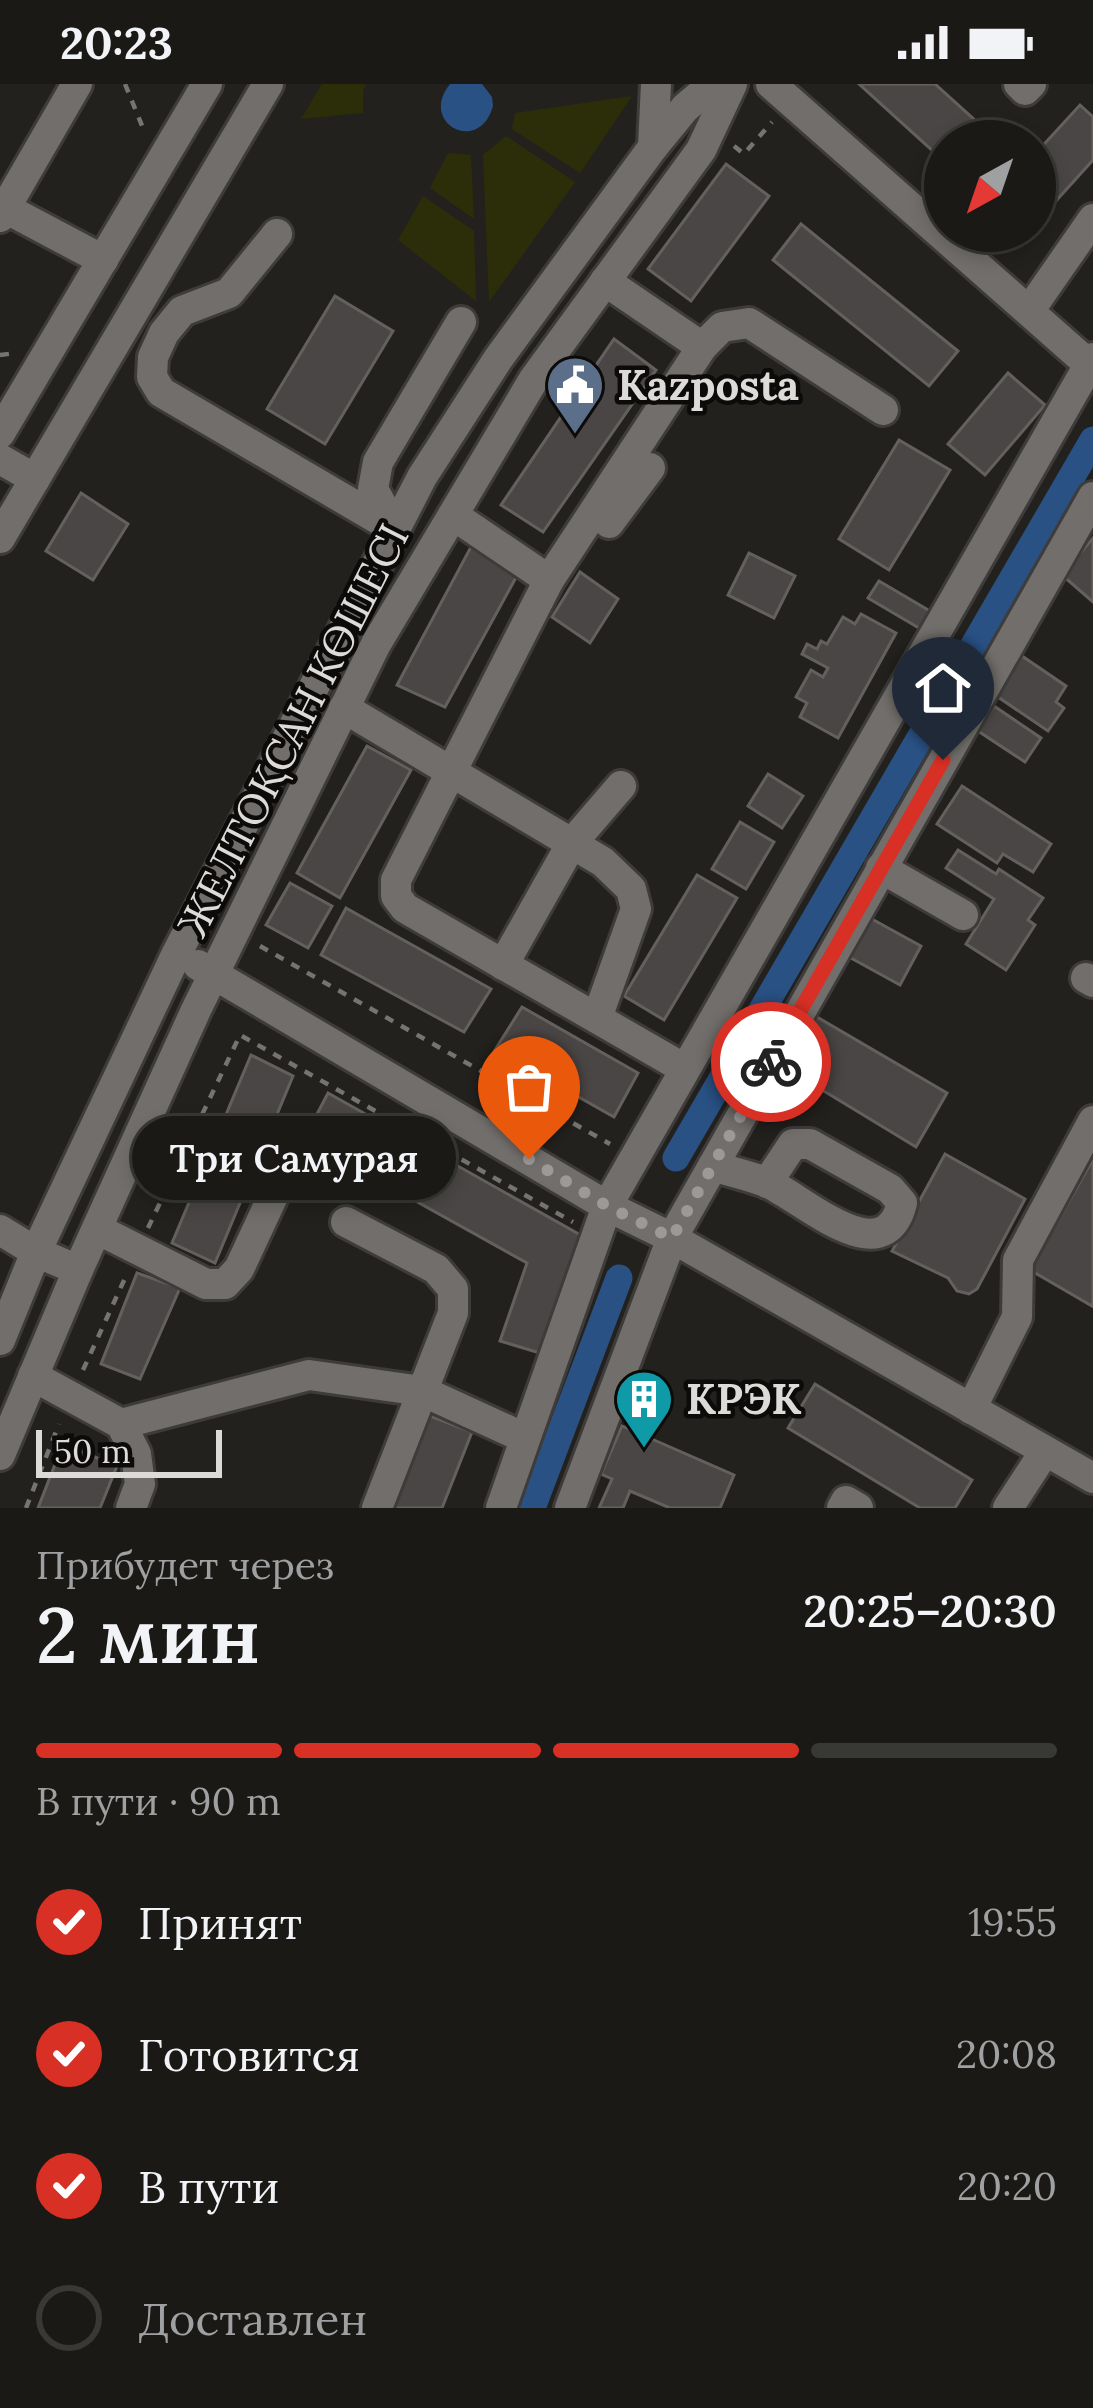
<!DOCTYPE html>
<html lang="ru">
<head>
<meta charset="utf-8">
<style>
	body { margin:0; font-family:Lora,serif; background:#272623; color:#f1f3f6; height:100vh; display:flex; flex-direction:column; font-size:45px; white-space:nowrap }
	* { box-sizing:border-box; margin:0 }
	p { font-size:39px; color:#9fa0a1 }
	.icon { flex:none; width:66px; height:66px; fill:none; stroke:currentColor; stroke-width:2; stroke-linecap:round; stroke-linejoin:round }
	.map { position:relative; height:1424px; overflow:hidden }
	.sheet { display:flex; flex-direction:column; background:#1a1916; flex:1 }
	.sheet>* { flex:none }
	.needle { width:78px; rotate:220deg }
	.buttons { position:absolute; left:924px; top:36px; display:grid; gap:24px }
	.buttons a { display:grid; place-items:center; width:132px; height:132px; border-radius:50%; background:#1a1916; box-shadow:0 6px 18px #0003,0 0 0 3px #383835; font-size:60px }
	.scale { position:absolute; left:36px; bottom:30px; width:186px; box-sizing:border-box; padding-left:12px; border:6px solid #dddbd9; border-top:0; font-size:33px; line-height:42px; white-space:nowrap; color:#dddbd9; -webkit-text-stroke:9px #0c0b0a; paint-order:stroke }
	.pin { position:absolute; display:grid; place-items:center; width:102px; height:102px; color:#fff; margin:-123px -51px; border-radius:50% 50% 50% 0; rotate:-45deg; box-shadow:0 0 12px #0007 }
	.pin .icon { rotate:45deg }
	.courier { position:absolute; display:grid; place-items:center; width:120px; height:120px; margin:-60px; border:9px solid #d93025; border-radius:50%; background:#fff; color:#222; box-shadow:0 3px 15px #0007 }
	.bubble { position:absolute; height:84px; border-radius:42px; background:#1a1916; box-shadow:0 6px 18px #0003,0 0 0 3px #383835; font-size:39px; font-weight:600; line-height:84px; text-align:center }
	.headline em { font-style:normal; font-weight:600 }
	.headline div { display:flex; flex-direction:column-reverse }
	.headline { display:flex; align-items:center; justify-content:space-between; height:204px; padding:0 36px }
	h1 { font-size:78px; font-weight:600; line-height:90px }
	.bar { display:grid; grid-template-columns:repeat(4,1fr); gap:18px 12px; align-content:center; height:144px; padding:0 36px }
	.bar i { height:15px; border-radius:9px; background:#383835 }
	.bar .active { background:#d93025 }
	.bar p { grid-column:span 4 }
	ol { padding:0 36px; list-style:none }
	li { display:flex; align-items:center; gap:36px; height:132px }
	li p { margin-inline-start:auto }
	li .icon { padding:12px; border-radius:50%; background:#d93025; color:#fff; stroke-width:4 }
	li:last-child { color:#9fa0a1 }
	li i { width:66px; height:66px; border:6px solid #383835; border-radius:50% }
	.status { display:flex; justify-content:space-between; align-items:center; height:84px; padding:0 60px; background:#1a1916; direction:ltr }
	.status svg { height:33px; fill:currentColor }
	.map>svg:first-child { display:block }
	.green { fill:#2c2e09 }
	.water { fill:#295184 }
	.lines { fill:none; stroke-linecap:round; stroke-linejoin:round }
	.canal { stroke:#295184; stroke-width:27 }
	.building { fill:#4a4645; stroke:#64605e; stroke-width:3 }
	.minor-casing { stroke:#3e3c3a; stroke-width:36 }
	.path { stroke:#767471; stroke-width:4.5; stroke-dasharray:9 9; stroke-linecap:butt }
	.minor { stroke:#716e6b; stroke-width:30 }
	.done { stroke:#9c9a98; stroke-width:12; stroke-dasharray:0 21.6 }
	.route { stroke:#d93025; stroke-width:15 }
	.labels { text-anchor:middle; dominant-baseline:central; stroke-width:9; stroke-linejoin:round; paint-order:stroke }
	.poi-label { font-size:42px; font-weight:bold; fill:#dddbd9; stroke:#0c0b0a; text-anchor:start }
	.street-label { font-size:42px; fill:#dddbd9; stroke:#0c0b0a }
</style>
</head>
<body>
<div class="status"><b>20:23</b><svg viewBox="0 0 49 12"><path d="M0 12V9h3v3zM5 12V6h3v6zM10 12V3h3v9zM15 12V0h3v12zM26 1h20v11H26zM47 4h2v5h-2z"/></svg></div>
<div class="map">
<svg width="1093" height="1424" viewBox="0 0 1093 1424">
	<rect width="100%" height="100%" fill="#23211e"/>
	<g class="green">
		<polygon points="322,0 366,0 363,7 363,29 301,35"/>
		<polygon points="632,12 580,89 512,45 515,29"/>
		<polygon points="506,52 575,98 489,218 483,71"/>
		<polygon points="448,69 471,71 474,135 430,104"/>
		<polygon points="423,112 474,147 476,217 398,156"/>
	</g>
	<path class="water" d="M 450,0 L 482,0 L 492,13 L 493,22 C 479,72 418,39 450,0 Z"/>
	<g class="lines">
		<g class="canal">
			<polyline points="676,1074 1093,356"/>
			<polyline points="532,1424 619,1194"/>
		</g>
	</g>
	<g class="building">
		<polygon points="859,0 935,0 998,57 945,57 945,78"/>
		<polygon points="1080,21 1093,33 1093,76 1035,140 1035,70"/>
		<polygon points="726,80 769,112 691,217 648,185"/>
		<polygon points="801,140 958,267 929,302 773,176"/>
		<polygon points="335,212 393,247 325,360 267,325"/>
		<polygon points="614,255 656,286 543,448 501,421"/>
		<polygon points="1008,289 1045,321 985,391 948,360"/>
		<polygon points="899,356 950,386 889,486 839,455"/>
		<polygon points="81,409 128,440 93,496 46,467"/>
		<polygon points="1093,454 1093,518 1062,491"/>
		<polygon points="472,461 519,488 445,623 397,601"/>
		<polygon points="749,469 795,492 774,534 728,511"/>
		<polygon points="580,488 618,515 590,559 552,533"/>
		<polygon points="879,497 935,530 924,547 868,514"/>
		<polygon points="861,530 896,549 838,654 800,633 807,619 796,613 811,586 823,593 828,584 802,570 807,560 817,565 821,557 827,560 843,533 855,540"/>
		<polygon points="1022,572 1066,602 1056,618 1064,624 1048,647 995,611"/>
		<polygon points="994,622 1041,654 1025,678 978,647"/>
		<polygon points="367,662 411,686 340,814 297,789"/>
		<polygon points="768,690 803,712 782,744 748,722"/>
		<polygon points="962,702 1051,760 1033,788 1003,770 997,779 937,740"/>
		<polygon points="740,738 774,758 746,805 712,785"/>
		<polygon points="958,766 996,790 999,785 1043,814 1028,836 1035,841 1006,886 966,860 994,815 946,784"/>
		<polygon points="697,791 737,814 664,936 624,912"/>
		<polygon points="290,799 332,822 308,864 266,841"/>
		<polygon points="346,824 491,905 464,948 321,871"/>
		<polygon points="870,834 921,862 900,901 849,873"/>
		<polygon points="522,923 638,989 614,1033 495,966"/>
		<polygon points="817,933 947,1009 916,1063 786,984"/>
		<polygon points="251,971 293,992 215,1179 172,1159"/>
		<polygon points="328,1009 584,1153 546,1271 500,1257 527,1179 304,1055"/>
		<polygon points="945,1070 1025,1115 977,1205 969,1210 957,1207 948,1194 892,1167"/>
		<polygon points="1093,1075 1093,1219 1092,1222 1030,1186"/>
		<polygon points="137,1189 180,1204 140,1295 101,1280"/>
		<polygon points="815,1300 972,1396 955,1424 920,1424 788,1344"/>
		<polygon points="425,1330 472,1348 442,1424 388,1424"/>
		<polygon points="622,1342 734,1391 720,1424 670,1424 630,1407 623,1424 599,1424 612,1395 601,1390"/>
		<polygon points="63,1360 117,1382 100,1424 38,1424"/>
	</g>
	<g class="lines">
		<defs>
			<g id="minor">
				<polyline points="771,0 1093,284"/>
				<polyline points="1019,0 1025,6 1031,0"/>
				<polyline points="653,63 656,0"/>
				<polyline points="5,124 103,176"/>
				<polyline points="0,133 77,0"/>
				<polyline points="277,150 229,209 182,227 164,249 153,273 152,293 161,308 395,445 373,405 378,378 461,238"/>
				<polyline points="605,197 702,263"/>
				<polyline points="1029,227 1093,135"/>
				<polyline points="0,349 207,0"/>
				<polyline points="0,375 35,395"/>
				<polyline points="453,431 549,496"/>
				<polyline points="609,439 650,384"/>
				<polyline points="0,454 268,0"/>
				<polyline points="344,624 603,778 631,805 636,825 597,934"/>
				<polyline points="881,784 963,831"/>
				<polyline points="198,881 607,1122 672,1154 1093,1394"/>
				<polyline points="503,881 572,759 621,702"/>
				<polyline points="1086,894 1093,898"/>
				<polyline points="685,985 405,824 396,812 396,796 549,496 702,263 722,243 749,239 883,326"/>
				<path d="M 713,1082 C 731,1088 751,1092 768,1099 C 805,1116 884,1191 902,1119 L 890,1105 L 810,1060 L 793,1060 L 767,1099"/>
				<polyline points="346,1138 436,1185 453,1205 453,1229 377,1424"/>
				<polyline points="97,1145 206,1200 225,1200 239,1185 274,1110"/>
				<polyline points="0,1146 36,1168 78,1186"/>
				<polyline points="0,1256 36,1168 177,869 422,393 498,275 653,63 685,24 713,0"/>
				<polyline points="33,1292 121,1340 136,1370 140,1400 131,1424"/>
				<polyline points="971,1325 1017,1233 1018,1176 1093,1037"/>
				<polyline points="121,1340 309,1291 422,1307 525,1354"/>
				<polyline points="0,1371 78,1186 196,926 376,560 534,295 701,66 732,0"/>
				<polyline points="501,1424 607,1122 1093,274"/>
				<polyline points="570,1424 672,1154 1093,413"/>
				<polyline points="842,1424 846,1417 858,1424"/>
				<polyline points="1008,1424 1045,1367"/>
			</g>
		</defs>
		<use href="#minor" class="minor-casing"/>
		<g class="path">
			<polyline points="125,0 145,49"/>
			<polyline points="734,62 744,70 772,38"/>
			<polyline points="0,271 16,269"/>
			<polyline points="260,862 610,1060"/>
			<polyline points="148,1144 240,951 573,1138"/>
			<polyline points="83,1286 126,1192"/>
			<polyline points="26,1424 59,1340"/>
		</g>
		<use href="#minor" class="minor"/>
	</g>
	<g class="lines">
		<polyline class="done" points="529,1075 607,1122 672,1154 771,978"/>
		<polyline class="route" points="771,978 943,676"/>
	</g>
	<defs>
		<symbol id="civic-pin" viewBox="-11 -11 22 30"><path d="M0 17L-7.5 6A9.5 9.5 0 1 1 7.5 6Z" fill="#5c6f8a" stroke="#0c0b0a"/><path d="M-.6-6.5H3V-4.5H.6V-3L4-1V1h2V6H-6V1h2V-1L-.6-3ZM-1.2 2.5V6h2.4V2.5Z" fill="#fff"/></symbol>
		<symbol id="building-pin" viewBox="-11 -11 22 30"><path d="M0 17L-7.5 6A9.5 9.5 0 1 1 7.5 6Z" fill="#0f9aa8" stroke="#0c0b0a"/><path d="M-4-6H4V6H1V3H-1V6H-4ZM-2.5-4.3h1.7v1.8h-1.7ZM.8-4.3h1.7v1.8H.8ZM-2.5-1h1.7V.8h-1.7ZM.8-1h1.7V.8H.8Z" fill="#fff"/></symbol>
	</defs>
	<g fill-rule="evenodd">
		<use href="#civic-pin" x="542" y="268" width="66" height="90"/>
		<use href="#building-pin" x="611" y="1282" width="66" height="90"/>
	</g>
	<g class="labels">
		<g class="poi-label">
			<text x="617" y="301">Kazposta</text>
			<text x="686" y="1315">КРЭК</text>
		</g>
		<g class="street-label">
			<text transform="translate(293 646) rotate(-63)">ЖЕЛТОҚСАН КӨШЕСІ</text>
		</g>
	</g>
</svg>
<div class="buttons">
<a><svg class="needle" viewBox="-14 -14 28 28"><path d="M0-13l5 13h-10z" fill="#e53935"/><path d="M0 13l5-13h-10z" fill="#9fa0a1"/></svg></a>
</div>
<div class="scale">50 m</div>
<div class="pin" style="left:529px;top:1075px;background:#ea580c"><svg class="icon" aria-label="bag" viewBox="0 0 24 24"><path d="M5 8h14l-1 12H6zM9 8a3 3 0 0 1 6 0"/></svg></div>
<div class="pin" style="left:943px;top:676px;background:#1f2937"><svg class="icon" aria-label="home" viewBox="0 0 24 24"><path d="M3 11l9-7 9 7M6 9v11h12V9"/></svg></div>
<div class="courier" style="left:771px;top:978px"><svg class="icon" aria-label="bike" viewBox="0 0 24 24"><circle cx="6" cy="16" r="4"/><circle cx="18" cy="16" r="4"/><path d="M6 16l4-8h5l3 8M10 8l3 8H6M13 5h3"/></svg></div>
<div class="bubble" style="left:132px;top:1032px;width:324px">Три Самурая</div>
</div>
<section class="sheet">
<div class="headline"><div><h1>2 мин</h1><p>Прибудет через</p></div><em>20:25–20:30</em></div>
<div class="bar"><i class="active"></i><i class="active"></i><i class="active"></i><i></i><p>В пути · 90 m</p></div>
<ol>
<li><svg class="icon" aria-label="check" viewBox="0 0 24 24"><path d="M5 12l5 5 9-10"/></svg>Принят<p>19:55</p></li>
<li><svg class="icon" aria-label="check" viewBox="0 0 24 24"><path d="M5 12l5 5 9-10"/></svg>Готовится<p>20:08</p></li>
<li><svg class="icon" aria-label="check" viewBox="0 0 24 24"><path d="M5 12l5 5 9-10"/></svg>В пути<p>20:20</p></li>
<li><i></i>Доставлен</li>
</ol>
</section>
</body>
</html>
